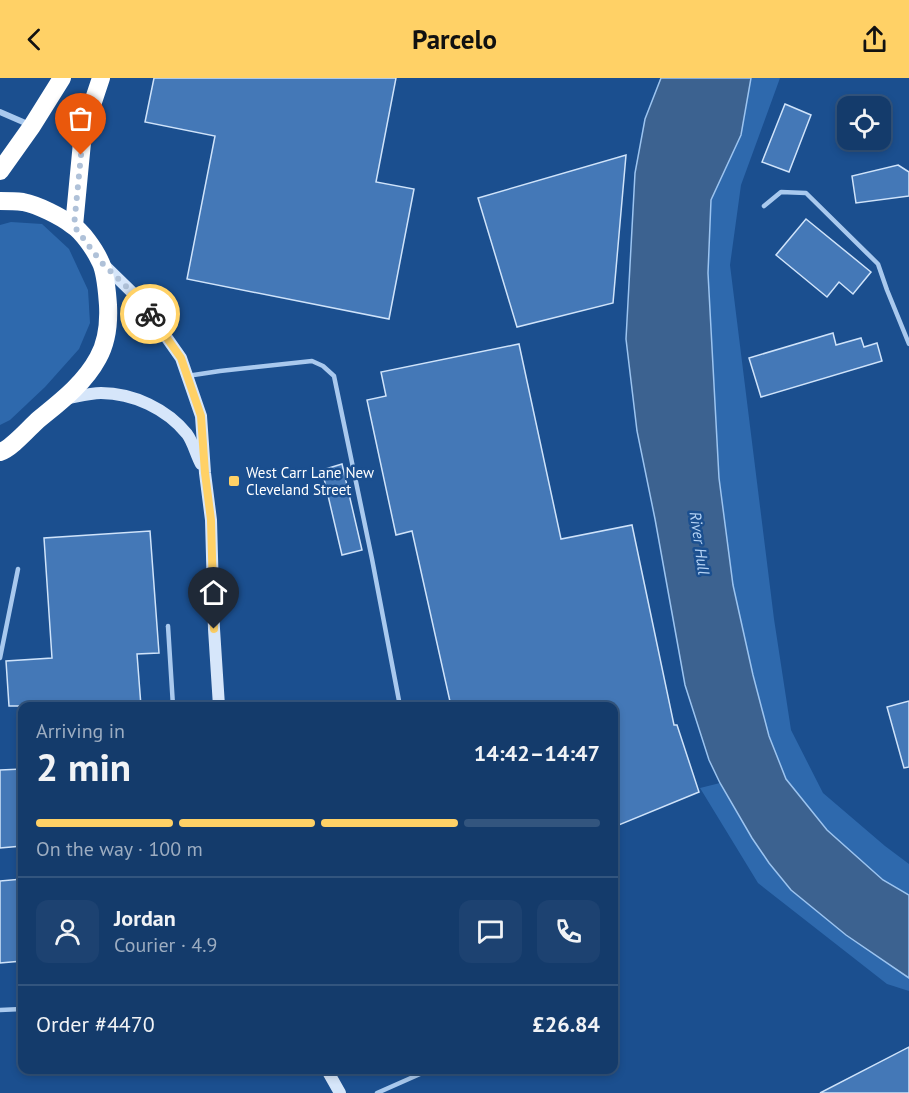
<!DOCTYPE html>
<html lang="en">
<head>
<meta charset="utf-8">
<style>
	body { margin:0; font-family:"PT Sans",sans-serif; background:#1d4271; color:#f1f3f6; height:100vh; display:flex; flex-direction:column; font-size:22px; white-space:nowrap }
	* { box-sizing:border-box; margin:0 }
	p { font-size:20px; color:#9dadc1 }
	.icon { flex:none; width:33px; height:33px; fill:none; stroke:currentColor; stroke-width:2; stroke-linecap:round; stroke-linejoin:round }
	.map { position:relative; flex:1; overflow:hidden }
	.sheet { position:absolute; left:18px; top:624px; width:600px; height:372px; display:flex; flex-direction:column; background:#143b6b; border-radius:12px; box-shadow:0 3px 9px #0003,0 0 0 2px #33557e }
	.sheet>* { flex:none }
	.fabs { position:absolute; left:837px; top:18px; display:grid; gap:12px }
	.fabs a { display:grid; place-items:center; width:54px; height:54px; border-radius:12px; background:#143b6b; box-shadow:0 3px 9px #0003,0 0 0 2px #33557e; font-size:30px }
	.pin { position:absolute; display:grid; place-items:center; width:51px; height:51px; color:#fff; margin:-62px -26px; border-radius:50% 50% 50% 0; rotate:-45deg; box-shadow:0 0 6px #0007 }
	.pin .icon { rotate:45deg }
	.courier { position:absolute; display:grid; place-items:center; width:60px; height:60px; margin:-30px; border:4px solid #ffd166; border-radius:50%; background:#fff; color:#222; box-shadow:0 2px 8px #0007 }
	.head em { font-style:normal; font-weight:600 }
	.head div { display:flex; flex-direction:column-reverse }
	.head { display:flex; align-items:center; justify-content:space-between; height:102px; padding:0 18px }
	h1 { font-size:39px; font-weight:600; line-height:45px }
	.bar { display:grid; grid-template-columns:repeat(4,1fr); gap:9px 6px; align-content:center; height:72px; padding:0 18px }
	.bar i { height:8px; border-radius:4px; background:#33557e }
	.bar .active { background:#ffd166 }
	.bar p { grid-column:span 4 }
	.line { display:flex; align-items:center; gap:15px; padding:0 18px; border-top:2px solid #33557e }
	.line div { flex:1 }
	.round { display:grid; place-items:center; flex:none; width:63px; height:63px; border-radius:12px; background:#1d4271 }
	header { display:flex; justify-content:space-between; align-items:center; height:78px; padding:0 18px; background:#ffd166; color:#111; font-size:27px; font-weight:600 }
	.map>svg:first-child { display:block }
	.green { fill:#2e69ad }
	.water { fill:#3c6290; stroke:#9cc4f0; stroke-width:1.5 }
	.building { fill:#4478b7; stroke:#cfe3fa; stroke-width:1.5 }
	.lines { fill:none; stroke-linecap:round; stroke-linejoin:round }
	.lane { stroke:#a9c9ee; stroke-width:4.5 }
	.street { stroke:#a9c9ee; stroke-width:6 }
	.secondary { stroke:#d6e6fa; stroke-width:12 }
	.highway { stroke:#fff; stroke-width:18 }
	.done { stroke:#afc1d8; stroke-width:6; stroke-dasharray:0 10.8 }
	.route { stroke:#ffd166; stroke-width:8 }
	.poi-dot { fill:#ffd166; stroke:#1b4f8f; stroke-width:2 }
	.labels { text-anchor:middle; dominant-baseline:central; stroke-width:5; stroke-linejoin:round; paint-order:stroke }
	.poi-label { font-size:15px; fill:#fff; stroke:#1b4f8f; text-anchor:start }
	.water-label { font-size:16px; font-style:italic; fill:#b5d3f5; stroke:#1b4f8f }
</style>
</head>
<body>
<header><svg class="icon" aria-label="back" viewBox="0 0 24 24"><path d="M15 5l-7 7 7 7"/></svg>Parcelo<svg class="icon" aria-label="share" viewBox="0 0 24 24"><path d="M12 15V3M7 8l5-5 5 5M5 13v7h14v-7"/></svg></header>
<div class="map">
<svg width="909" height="1015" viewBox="0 0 909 1015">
	<rect width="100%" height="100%" fill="#1b4f8f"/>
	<g class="green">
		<polygon points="751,0 780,0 741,107 730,187 774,541 791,652 823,715 885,768 909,786 909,817 883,802 827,752 786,701 769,658 753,597 733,507 719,400 708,195 711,122 741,57"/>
		<polygon points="11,144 42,146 69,171 88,212 90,245 79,271 45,309 10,342 0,347 0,147"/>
		<polygon points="720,705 752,760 791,812 846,857 909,900 909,913 887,906 758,805 700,710"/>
	</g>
	<polygon class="water" points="661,0 751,0 741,57 711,122 708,195 719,400 733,507 753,597 769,658 786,701 827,752 883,802 909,817 909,900 846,857 791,812 769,785 752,760 720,705 709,682 685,607 655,441 637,353 626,261 635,95 645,41"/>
	<g class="building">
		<polygon points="154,0 396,0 376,104 414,111 389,241 187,201 215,58 145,44"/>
		<polygon points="785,26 811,37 789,94 762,84"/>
		<polygon points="626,77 613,225 517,249 478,120"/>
		<polygon points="898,87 909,94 909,118 856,125 852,98"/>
		<polygon points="806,141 871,194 853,216 839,204 827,219 776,177"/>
		<polygon points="833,255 836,267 861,260 864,269 877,265 882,283 761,319 749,280"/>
		<polygon points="519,266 561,461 632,447 674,647 677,647 699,714 614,749 614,628 451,628 412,453 396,457 367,322 386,318 381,294"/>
		<polygon points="342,386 362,472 342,477 322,392"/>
		<polygon points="150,453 159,575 137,576 141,628 9,628 6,583 52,580 44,460"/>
		<polygon points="909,623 909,689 904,690 887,629"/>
		<polygon points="22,691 22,768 0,770 0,692"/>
		<polygon points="22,801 22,883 0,885 0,803"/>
		<polygon points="909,969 909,1015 820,1015"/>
	</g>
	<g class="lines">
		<g class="lane">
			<polyline points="764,128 781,114 806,115 878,186 887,212 909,266"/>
			<polyline points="187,298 220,293 312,283 323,288 334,298 372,481 400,628"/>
			<polyline points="168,548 173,628"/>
			<polyline points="0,580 18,491"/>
			<polyline points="0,932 22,931"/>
			<polyline points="377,1015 429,992"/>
		</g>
		<polyline class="street" points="0,34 30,47"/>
		<g class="secondary">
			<polyline points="102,185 141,223 181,280 201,338 205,395 211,442 214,551 219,628"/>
			<path d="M 64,321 C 76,319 89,315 101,315 C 133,315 167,331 187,356 C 193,364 196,377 201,386"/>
			<polyline points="327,992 340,1015"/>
		</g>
		<g class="highway">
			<polyline points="0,93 32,48 62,0"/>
			<path d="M 0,123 C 7,123 15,123 23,124 C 38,127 60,138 72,147 C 82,153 95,172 100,183 C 106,194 107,215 108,227 C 109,246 107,264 98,280 C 84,306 60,324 38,342 C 29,350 11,371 0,374"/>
			<polyline points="74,148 83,54 101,0"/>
		</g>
	</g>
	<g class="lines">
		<polyline class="done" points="81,77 74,148 101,184 141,223 150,236"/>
		<polyline class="route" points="150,236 181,280 201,338 205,395 211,442 214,551"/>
	</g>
	<rect class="poi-dot" x="228" y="397" width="12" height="12" rx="3"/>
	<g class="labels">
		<g class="poi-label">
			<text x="246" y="394">West Carr Lane New<tspan x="246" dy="17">Cleveland Street</tspan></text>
		</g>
		<g class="water-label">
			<text transform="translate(700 465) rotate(82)">River Hull</text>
		</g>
	</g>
</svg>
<div class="fabs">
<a><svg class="icon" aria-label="locate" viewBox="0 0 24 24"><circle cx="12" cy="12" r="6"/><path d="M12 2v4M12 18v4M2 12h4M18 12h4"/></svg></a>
</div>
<div class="pin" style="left:81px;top:77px;background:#ea580c"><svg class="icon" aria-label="bag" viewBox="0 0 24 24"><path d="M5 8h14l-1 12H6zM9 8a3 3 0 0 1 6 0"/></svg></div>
<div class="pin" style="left:214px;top:551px;background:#1f2937"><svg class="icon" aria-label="home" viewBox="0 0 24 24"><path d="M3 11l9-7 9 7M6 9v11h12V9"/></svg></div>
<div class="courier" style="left:150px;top:236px"><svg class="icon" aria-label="bike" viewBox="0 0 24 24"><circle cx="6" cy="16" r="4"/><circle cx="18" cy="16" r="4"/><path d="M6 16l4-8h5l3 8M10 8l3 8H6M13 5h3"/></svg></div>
<section class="sheet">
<div class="head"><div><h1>2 min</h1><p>Arriving in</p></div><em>14:42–14:47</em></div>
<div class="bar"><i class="active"></i><i class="active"></i><i class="active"></i><i></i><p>On the way · 100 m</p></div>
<div class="line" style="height:108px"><a class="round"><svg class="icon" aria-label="person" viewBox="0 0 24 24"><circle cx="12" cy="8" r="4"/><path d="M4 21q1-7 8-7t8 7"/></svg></a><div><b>Jordan</b><p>Courier · 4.9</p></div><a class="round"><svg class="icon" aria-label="chat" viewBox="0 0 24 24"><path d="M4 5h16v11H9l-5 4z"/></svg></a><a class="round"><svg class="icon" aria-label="phone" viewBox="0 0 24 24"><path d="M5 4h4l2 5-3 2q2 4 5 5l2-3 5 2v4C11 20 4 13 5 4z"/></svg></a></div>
<div class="line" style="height:78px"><div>Order #4470</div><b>£26.84</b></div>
</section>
</div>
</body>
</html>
